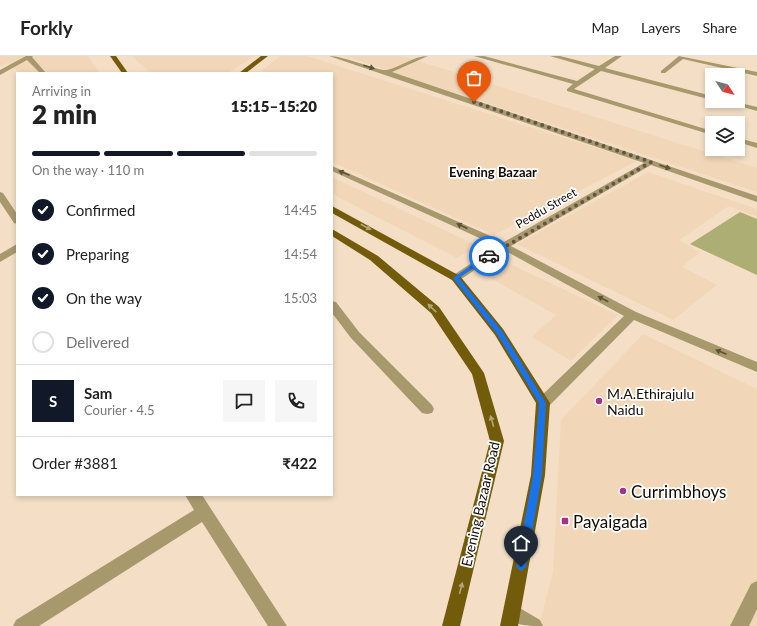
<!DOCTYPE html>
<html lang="en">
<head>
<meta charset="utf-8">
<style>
	body { margin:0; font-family:Lato,sans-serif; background:#f6f6f6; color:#222; height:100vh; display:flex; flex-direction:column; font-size:15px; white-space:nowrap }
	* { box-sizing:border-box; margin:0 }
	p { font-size:13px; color:#767676 }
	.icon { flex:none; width:22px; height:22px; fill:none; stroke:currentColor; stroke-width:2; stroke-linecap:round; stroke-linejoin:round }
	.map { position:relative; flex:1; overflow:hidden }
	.sheet { position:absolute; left:16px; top:16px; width:317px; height:424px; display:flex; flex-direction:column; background:#fff; border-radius:0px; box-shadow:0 2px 6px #0003 }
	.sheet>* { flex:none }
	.needle { width:26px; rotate:126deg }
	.buttons { position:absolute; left:705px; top:12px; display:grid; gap:8px }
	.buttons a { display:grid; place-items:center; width:40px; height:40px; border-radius:0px; background:#fff; box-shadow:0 2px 6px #0003; font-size:20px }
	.pin { position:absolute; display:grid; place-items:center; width:34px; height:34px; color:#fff; margin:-41px -17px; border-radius:50% 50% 50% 0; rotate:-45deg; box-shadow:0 0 4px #0007 }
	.pin .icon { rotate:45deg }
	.courier { position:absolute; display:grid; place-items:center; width:40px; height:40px; margin:-20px; border:3px solid #1a73e8; border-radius:50%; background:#fff; color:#222; box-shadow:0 1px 5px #0007 }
	.summary em { font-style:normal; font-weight:800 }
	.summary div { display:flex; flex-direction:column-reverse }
	.summary { display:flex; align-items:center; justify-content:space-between; height:68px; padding:0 16px }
	h1 { font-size:26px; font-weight:800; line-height:30px }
	.bar { display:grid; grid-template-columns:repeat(4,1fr); gap:6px 4px; align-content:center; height:48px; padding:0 16px }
	.bar i { height:5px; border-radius:3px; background:#e0e0e0 }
	.bar .on { background:#111827 }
	.bar p { grid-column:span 4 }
	.line { display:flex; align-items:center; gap:10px; padding:0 16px; border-top:1px solid #e0e0e0 }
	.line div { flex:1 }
	.round { display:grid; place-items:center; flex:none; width:42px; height:42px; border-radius:0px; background:#f6f6f6 }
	ol { padding:0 16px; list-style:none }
	li { display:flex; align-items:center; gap:12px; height:44px }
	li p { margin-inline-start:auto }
	li .icon { padding:4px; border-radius:50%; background:#111827; color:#fff; stroke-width:4 }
	li:last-child { color:#767676 }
	li i { width:22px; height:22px; border:2px solid #e0e0e0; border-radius:50% }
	header { display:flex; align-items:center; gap:24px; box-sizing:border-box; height:56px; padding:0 20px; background:#fff; border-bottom:1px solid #e0e0e0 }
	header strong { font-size:19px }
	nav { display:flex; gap:22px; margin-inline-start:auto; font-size:14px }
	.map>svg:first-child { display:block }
	.built { fill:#f1d7b7 }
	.water { fill:#acae73 }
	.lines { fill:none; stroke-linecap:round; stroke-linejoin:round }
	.minor { fill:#a8996d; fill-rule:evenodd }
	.major { fill:#725c0b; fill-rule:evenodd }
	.oneway { fill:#5d5238 }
	.oneway2 { fill:#b1a579 }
	.route { fill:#1a73e8 }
	.done { stroke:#615548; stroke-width:4; stroke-dasharray:0 7.2 }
	.poi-dot { fill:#a83087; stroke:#fff; stroke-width:1.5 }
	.labels { text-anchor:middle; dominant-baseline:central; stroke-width:3.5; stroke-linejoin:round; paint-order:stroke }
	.far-street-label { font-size:12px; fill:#120b04; stroke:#fff }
	.far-neighbourhood-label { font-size:13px; font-weight:bold; fill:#120b04; stroke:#fff }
	.poi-label { font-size:14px; fill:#120b04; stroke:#fff; text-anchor:start }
	.street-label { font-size:14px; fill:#120b04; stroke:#fff }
	.near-poi-label { font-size:17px; fill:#120b04; stroke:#fff; text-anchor:start }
</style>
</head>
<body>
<header>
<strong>Forkly</strong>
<nav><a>Map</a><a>Layers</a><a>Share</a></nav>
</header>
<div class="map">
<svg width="757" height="570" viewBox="0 0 757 570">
	<rect width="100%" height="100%" fill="#f4dfc6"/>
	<g class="built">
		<polygon points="0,0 88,0 100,17 20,17 7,7 0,11"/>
		<polygon points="132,0 254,0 228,17 151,17"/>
		<polygon points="280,0 307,0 637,105 494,179 332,106 332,17 259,17"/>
		<polygon points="344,0 403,0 757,112 757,136"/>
		<polygon points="648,116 757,153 757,161 729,150 679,184 700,196 682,211 717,229 673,264 517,188"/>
		<polygon points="332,121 478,190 457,202 332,138"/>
		<polygon points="506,206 618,259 571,305 532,281 556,259 483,218"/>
		<polygon points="643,278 757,333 757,570 539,570 553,516 561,364"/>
	</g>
	<polygon class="water" points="740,156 757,163 757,219 690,188"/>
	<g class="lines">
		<g class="minor">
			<polygon points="26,0 33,0 32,1 46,17 40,17 27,4 0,19 0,14"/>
			<path d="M 329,0 C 345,0 377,15 387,14 C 401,11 413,0 428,0 L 392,16 L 757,140 L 757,146 L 651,109 L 511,190 L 636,256 L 757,306 L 757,316 L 634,264 L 548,351 L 543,352 L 538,351 L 536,347 L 538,343 L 624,260 L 504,194 L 460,224 L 452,224 L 451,222 L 452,220 L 497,190 L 332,115 L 332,110 L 504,186 L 644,107 Z"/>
			<polygon points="474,0 484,0 577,25 595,13 550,0 560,0 599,10 615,0 622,0 605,12 712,40 712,44 601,15 574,33 712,75 712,79 567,35 567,33 573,28"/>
			<polygon points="679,0 757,16 757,20 683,3 665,17 661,17 661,15"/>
			<polygon points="721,45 732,45 757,51 757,55"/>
			<polygon points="738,82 757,87 757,92 738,86"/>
			<polygon points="0,136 3,137 17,158 17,168 14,167 0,146"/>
			<polygon points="17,188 17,196 0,206 0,198"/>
			<polygon points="332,245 336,246 359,276 432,349 434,353 432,357 427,358 422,357 351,282 332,257"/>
			<polygon points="185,439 202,439 287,570 268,570 202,466 39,570 13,570 16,564 194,454"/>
			<polygon points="757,525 757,553 749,570 730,570 751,528"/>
			<path d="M 513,548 L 540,564 L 543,570 C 528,570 511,570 504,557 L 507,551 Z"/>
		</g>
		<g class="major">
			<polygon points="110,0 116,0 128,17 122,17"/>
			<polygon points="261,0 268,0 246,17 239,17"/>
			<polygon points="332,150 460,220 503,273 550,347 545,419 518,570 500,570 531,419 536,347 495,279 452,224 332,157"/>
			<polygon points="332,173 378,200 439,251 484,317 504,385 460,570 442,570 490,385 472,318 431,257 370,204 332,180"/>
		</g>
	</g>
	<defs><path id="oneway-solid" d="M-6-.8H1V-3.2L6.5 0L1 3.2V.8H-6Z"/></defs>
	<g class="oneway">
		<use href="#oneway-solid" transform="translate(369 11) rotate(17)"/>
		<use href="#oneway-solid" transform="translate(665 111) rotate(19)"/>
		<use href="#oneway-solid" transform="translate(344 117) rotate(-157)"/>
		<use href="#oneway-solid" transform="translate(462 170) rotate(-155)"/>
		<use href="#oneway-solid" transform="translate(603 243) rotate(-152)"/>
		<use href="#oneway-solid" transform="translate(721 296) rotate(-157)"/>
	</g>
	<g class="oneway2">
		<use href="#oneway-solid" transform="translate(366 171) rotate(28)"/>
		<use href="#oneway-solid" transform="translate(432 252) rotate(-136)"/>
		<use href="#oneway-solid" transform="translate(492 365) rotate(-106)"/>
		<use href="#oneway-solid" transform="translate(461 532) rotate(-76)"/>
	</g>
	<polygon class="route" points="487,198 492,200 459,222 502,275 546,347 542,419 526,511 521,515 516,511 533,419 539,347 497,278 453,222"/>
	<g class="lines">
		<polyline class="done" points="474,46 651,106 489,200"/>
	</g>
	<g class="poi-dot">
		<circle cx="599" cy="345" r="4"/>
		<circle cx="623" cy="435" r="4"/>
		<rect x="561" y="461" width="8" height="8" rx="2"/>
	</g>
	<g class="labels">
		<g class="far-street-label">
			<text transform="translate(546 152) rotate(-30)">Peddu Street</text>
		</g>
		<g class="far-neighbourhood-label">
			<text x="493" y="116">Evening Bazaar</text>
		</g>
		<g class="poi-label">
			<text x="607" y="337">M.A.Ethirajulu<tspan x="607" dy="16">Naidu</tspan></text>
		</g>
		<g class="street-label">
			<text transform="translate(480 448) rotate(-77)">Evening Bazaar Road</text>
		</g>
		<g class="near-poi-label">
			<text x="631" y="435">Currimbhoys</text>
			<text x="573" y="465">Payaigada</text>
		</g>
	</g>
</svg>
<div class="buttons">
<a><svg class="needle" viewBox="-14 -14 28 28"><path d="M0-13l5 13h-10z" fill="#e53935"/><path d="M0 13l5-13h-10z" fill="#767676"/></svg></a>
<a><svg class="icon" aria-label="layers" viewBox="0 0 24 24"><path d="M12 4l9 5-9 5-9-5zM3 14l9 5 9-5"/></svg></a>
</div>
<div class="pin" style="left:474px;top:46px;background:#ea580c"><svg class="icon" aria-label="bag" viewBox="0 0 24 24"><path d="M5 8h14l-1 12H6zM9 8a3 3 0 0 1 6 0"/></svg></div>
<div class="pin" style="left:521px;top:511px;background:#1f2937"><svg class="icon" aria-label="home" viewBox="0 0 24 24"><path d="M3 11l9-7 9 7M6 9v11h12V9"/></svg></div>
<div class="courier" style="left:489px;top:200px"><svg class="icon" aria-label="car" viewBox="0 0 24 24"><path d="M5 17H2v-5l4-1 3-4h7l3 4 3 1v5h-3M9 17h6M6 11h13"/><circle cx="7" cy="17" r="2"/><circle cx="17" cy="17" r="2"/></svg></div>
<section class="sheet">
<div class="summary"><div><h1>2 min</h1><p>Arriving in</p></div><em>15:15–15:20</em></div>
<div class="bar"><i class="on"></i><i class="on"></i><i class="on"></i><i></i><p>On the way · 110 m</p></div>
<ol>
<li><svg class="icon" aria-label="check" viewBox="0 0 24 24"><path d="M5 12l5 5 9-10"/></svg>Confirmed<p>14:45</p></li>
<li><svg class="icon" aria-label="check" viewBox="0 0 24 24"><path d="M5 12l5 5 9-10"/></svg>Preparing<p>14:54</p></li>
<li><svg class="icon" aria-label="check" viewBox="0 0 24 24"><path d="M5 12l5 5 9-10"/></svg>On the way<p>15:03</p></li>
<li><i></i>Delivered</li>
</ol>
<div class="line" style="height:72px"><b class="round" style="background:#111827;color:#fff">S</b><div><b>Sam</b><p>Courier · 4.5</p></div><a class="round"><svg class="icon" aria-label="chat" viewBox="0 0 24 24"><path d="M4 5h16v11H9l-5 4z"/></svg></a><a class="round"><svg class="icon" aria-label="phone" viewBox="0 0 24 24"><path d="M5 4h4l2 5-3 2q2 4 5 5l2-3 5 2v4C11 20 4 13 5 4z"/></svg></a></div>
<div class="line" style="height:52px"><div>Order #3881</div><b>₹422</b></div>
</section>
</div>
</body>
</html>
